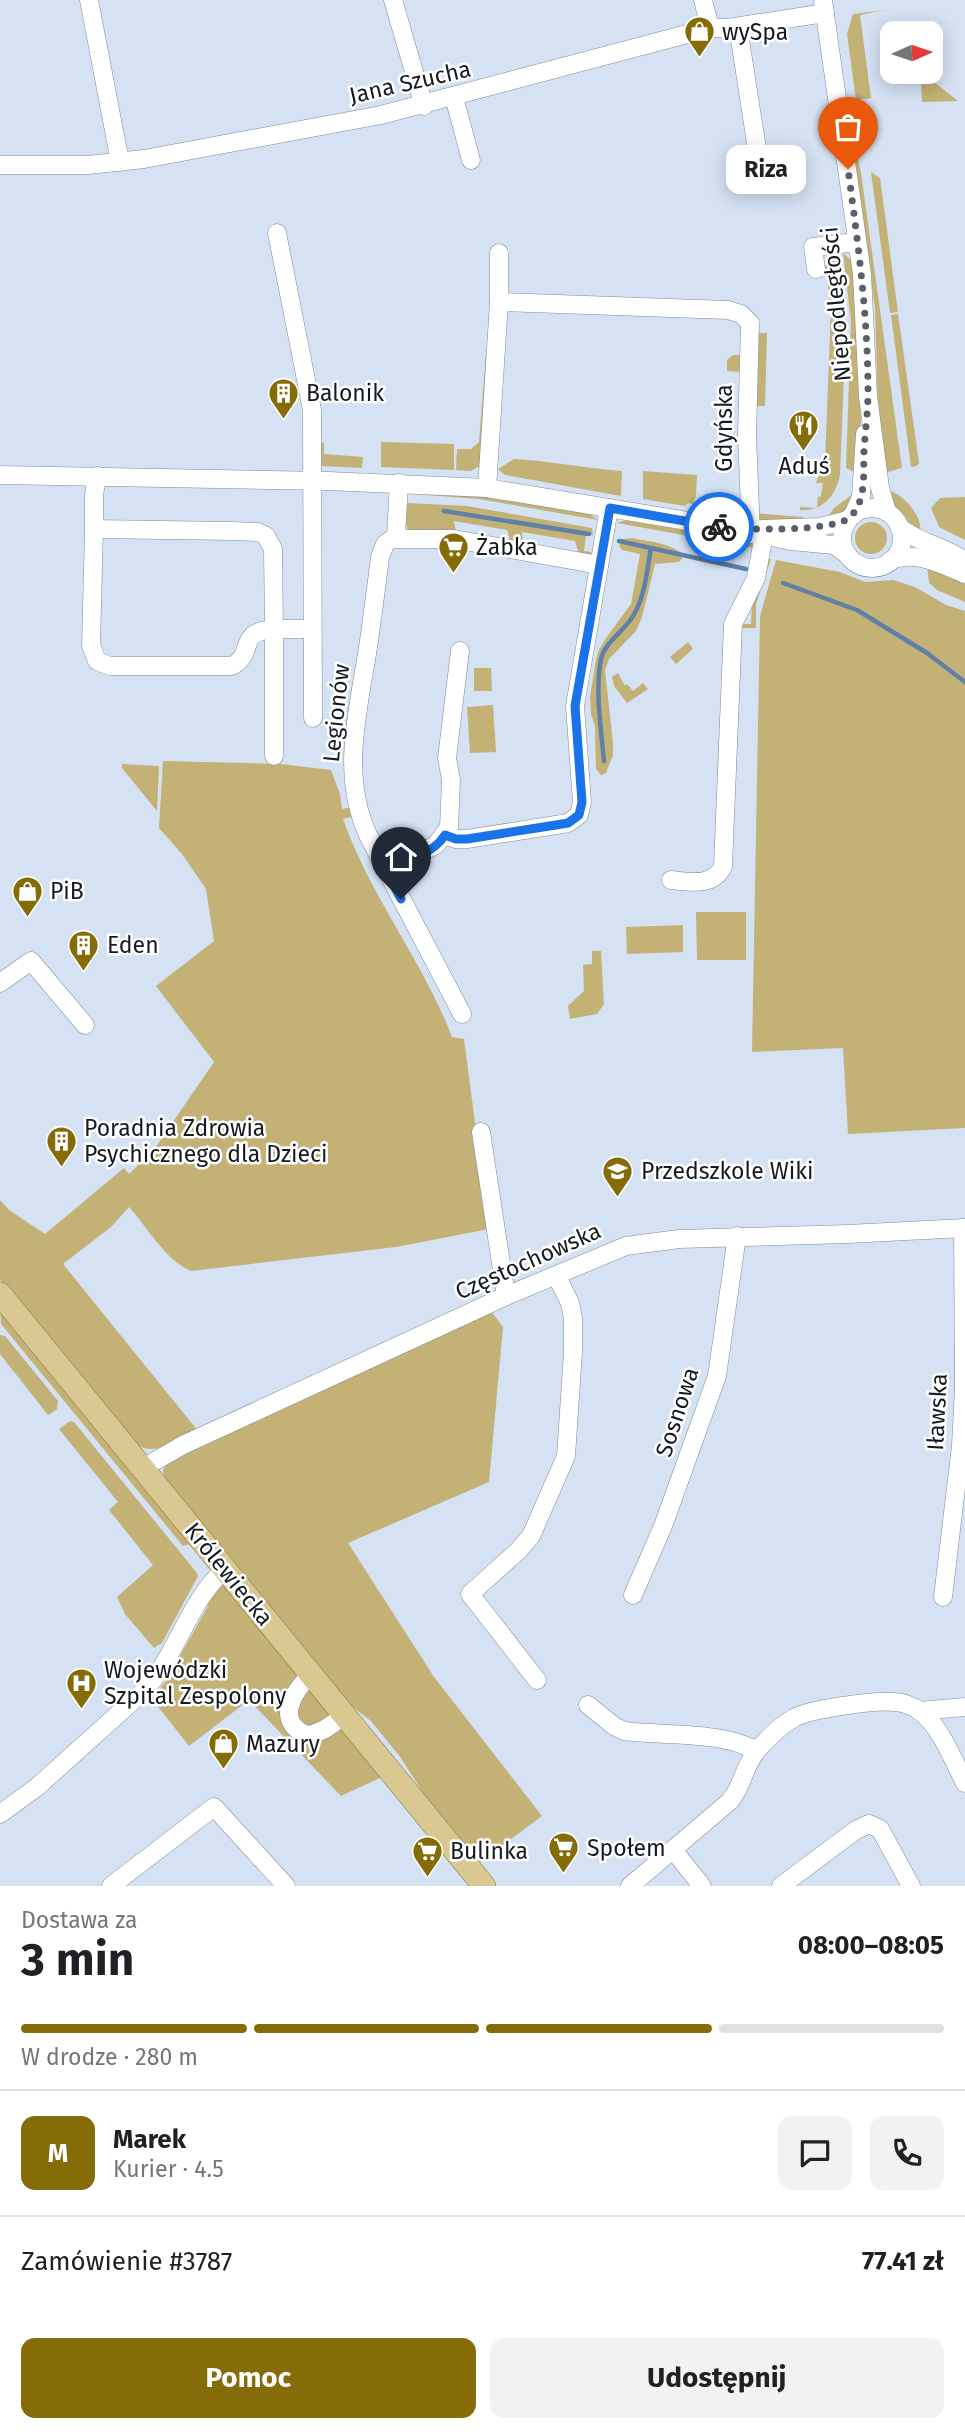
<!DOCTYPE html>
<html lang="pl">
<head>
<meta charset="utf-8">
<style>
	body { margin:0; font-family:"Fira Sans",sans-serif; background:#f2f2f2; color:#202124; height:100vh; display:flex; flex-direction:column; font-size:26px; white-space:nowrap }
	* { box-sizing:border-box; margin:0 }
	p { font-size:23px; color:#757577 }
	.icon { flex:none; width:38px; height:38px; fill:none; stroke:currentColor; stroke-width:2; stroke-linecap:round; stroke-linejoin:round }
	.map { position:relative; height:1886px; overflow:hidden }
	.side { display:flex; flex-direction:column; background:#fff; flex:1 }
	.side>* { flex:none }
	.needle { width:46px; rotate:87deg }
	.controls { position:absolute; left:880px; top:21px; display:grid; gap:14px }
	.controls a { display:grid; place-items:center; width:63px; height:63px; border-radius:14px; background:#fff; box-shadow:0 4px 18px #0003; font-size:35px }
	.pin { position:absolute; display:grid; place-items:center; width:60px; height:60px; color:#fff; margin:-72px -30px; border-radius:50% 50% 50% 0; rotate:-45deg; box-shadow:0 0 7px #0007 }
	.pin .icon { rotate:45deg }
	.courier { position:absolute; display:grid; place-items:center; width:70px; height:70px; margin:-35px; border:5px solid #1a73e8; border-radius:50%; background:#fff; color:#222; box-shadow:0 2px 9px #0007 }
	.bubble { position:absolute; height:49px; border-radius:14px; background:#fff; box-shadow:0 4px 18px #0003; font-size:23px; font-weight:700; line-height:49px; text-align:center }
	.summary em { font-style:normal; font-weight:700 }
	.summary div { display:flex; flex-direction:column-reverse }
	.summary { display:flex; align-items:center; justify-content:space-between; height:119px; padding:0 21px }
	h1 { font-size:46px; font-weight:700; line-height:52px }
	.bar { display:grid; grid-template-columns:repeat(4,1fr); gap:10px 7px; align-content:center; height:84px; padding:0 21px }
	.bar i { height:9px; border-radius:5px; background:#e0e0e0 }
	.bar .active { background:#856c08 }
	.bar p { grid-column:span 4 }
	.line { display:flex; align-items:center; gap:18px; padding:0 21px; border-top:2px solid #e0e0e0 }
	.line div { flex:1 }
	.round { display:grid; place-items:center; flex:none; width:74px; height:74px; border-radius:14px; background:#f2f2f2 }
	.button { display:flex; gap:14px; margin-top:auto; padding:14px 21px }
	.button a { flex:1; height:80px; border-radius:14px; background:#856c08; color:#fff; font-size:28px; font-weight:700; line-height:80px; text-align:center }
	.button a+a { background:#f2f2f2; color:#202124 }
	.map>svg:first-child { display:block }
	.green { fill:#c4b176 }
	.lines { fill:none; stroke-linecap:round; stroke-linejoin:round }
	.stream { stroke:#5f80a7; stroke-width:4.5 }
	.minor-casing { stroke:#7e8b9b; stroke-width:19 }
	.major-casing { stroke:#84743a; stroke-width:24 }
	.minor { stroke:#fff; stroke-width:18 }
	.major { stroke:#d9c891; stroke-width:23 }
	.done { stroke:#58606b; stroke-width:7; stroke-dasharray:0 12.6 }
	.route { stroke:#1a73e8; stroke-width:9 }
	.labels { text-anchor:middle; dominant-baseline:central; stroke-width:5; stroke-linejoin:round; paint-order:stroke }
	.poi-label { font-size:23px; fill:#151a21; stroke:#fff; text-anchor:start }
	.street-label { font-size:23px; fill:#151a21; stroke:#fff }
</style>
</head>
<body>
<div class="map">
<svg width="965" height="1886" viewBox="0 0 965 1886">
	<rect width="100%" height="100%" fill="#d4e2f4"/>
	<g class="green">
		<polygon points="885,10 860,15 871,98 856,100 847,34 853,14"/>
		<polygon points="928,77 958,101 922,102 921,80 909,81 911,78"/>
		<polygon points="850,123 861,173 902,468 884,473 878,410 875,308"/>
		<polygon points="871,172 880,178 898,312 890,313"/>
		<polygon points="843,253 852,261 858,316 861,419 858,474 846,468 851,321"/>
		<path d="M 837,256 L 844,309 L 845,349 L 840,475 C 836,496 822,512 800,510 L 800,507 L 817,508 L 818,497 L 821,496 L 823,483 L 816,483 L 825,461 L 831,309 L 825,265 L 829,264 L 828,257 Z"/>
		<polygon points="898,314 919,463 917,466 911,467 891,315"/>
		<polygon points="752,333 767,333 765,406 751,406"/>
		<polygon points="486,353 489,353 485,463 471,471 456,470 457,449 471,449 479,442"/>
		<polygon points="733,355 743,355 742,372 727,371 727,360"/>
		<polygon points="381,442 454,444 454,470 381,467"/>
		<polygon points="319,443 324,443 324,454 363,457 362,468 320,466"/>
		<path d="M 514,459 C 550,461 585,468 622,471 L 621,496 L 505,475 L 498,469 Z"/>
		<polygon points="643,471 697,475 696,496 693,504 688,503 685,506 643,499"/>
		<polygon points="858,490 846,512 824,522 834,508"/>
		<path d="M 885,490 C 902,491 924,517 920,534 C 903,523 892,509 885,490 Z"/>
		<polygon points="423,492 485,496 589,513 598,520 479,499 426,495"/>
		<polygon points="965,497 965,540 939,527 931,508 940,498"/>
		<polygon points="407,503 467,506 592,528 593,535 586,535 584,551 591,552 591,558 579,554 575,541 522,532 523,545 511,543 507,530 454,521 456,532 409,533 406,524"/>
		<polygon points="754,513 803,517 807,521 759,521"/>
		<polygon points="626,520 750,541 755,548 617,523"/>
		<circle cx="871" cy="538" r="16"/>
		<path d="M 631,538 C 646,541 674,543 684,556 L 679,562 L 655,564 L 642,617 L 636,631 L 609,659 L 605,670 L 613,744 L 613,755 L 606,773 L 601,775 L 596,769 L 595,726 L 591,714 L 590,697 L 596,659 L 599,650 L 606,638 L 631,604 L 640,554 L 622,550 L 619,546 L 622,539 Z"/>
		<polygon points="768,559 771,559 756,604 756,628 740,628 740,624 751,624 752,602"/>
		<polygon points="776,560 840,572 865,582 893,580 903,583 917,588 946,605 965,611 965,1128 848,1134 843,1048 752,1052 760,616"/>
		<polygon points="927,565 965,581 965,602 937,590 929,583"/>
		<polygon points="688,642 693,649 676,664 670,657"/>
		<polygon points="474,668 491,668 492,691 474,691"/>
		<polygon points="618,673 625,686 627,684 633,691 643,683 648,689 627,703 614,686 612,677"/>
		<polygon points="493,705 496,752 470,753 467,707"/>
		<path d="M 163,761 L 281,764 L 331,770 L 340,794 L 342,809 L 353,807 L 354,816 L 343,819 C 370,896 423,961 452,1037 L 464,1039 L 489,1229 L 396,1247 L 191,1271 C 164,1259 149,1229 129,1207 L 111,1227 L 63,1264 L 198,1431 C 177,1440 153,1460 132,1441 L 0,1280 L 0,1200 L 9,1210 L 45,1234 L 124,1168 L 129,1174 L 153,1151 L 214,1062 L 156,986 L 214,941 L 206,889 L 182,854 L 159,828 Z"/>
		<polygon points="122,764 159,766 157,811 122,768"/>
		<polygon points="696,912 746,912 746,960 697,960"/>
		<polygon points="683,925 683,952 627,954 626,927"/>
		<polygon points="592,951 601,951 604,1004 597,1014 570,1019 568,1006 584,991 583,965 592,964"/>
		<polygon points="0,1308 193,1543 183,1546 1,1324"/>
		<polygon points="491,1311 503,1327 489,1482 348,1543 434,1677 542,1816 478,1864 434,1810 401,1758 371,1721 345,1701 164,1480 163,1470 169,1461"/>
		<polygon points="0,1335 5,1336 58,1401 57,1409 48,1415 0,1354"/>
		<polygon points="70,1421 74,1422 197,1573 198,1576 162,1643 154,1648 125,1614 117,1597 153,1565 109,1510 118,1502 59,1429"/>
		<polygon points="224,1585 384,1776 341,1796 249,1700 189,1746 152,1699 166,1681 208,1606 206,1605 219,1586"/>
	</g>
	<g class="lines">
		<g class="stream">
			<polyline points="444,511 589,534"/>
			<polyline points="619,541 746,569"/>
			<polyline points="783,583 857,610 927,653 965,682"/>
			<path d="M 604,761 C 601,730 595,688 601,659 C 605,642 625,630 633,616 C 645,597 647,570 651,548"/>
		</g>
		<defs>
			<g id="minor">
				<polyline points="89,0 120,162"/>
				<polyline points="393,0 424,106"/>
				<polyline points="703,0 710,28"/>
				<polyline points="823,0 862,274 868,396 880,488 887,512"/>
				<polyline points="738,27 762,181"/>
				<polyline points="454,97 471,160"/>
				<polyline points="0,165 88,165 144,159 381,115 710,28 728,28 825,13"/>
				<polyline points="277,233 312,410 313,718"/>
				<polyline points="816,269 813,247 857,242"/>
				<polyline points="499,302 728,310 741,314 750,323 747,435 751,534"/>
				<polyline points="0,475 328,481 487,488 730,528 791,541 834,545 848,555"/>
				<path d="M 399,483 L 396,536 L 385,544 L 380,557 C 376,589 372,621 367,654 C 357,715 341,776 368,835 L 462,1014"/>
				<polyline points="487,488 499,302 499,253"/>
				<circle cx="872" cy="538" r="30"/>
				<polyline points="853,515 861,497 865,434"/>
				<path d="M 899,527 C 918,543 945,546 965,561"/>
				<path d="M 94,529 L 91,645 L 97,661 L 110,666 L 232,666 C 257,652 235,632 274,629 L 273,549 L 266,536 L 258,532 L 233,531 L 94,529 L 94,495 L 97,476"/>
				<polyline points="762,529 820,527 848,520"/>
				<polyline points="392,539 454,539 599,565"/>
				<path d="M 891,560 C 916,550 942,565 965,574"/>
				<polyline points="274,756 274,629 312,629"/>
				<polyline points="445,835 456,839 467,839 556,825 568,823 579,815 582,802 575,706 609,508"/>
				<polyline points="382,863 402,862 436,845 449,827 451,780 447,758 460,651"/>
				<path d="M 671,880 C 690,882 714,887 723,866 L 733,624 L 756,578 L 765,529"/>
				<polyline points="0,983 31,961 85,1025"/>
				<polyline points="481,1132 506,1296"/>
				<polyline points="143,1468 183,1445 506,1296 626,1246 679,1239 848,1234 965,1228"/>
				<polyline points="633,1595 663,1526 717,1376 737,1236"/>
				<polyline points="943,1597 961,1446 964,1387 963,1228"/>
				<path d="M 311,1674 C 294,1691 274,1720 306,1735 C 322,1734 332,1724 344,1715"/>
				<polyline points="537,1680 470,1594 518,1551 531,1536 566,1456 573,1352 573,1319 570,1303 556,1275"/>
				<path d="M 588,1705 L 614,1726 L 624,1731 C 662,1736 724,1731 756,1751"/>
				<polyline points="919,1711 965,1707"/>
				<path d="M 0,1814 L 37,1787 L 145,1690 C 177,1654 189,1601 225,1569"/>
				<polyline points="674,1851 702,1886"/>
				<polyline points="111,1886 214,1807 286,1886"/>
				<path d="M 630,1886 L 730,1801 C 743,1786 744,1765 758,1749 C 768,1738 781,1725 794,1718 C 809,1709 876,1700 894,1702 C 902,1702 913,1706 920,1711 C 941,1727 953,1760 965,1783"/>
				<polyline points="781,1886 856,1830 869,1824 880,1829 911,1886"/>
			</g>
			<polyline id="major" points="0,1294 484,1886"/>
		</defs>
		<use href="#minor" class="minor-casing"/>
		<use href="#major" class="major-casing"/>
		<use href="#minor" class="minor"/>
		<use href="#major" class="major"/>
	</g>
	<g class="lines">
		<path class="done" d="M 719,527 C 742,530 836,532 850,517 C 867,501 863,472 864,451 C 865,432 868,412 868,392 C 868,317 858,243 848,169"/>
		<path class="route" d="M 401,899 L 382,863 C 402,866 434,853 445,835 L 456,839 L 467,839 L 556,825 L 568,823 L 579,815 L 582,802 L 575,706 L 610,508 L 719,527"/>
	</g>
	<defs>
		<symbol id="shop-pin" viewBox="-11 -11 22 30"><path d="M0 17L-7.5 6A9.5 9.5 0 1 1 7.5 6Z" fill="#856c08" stroke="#fff"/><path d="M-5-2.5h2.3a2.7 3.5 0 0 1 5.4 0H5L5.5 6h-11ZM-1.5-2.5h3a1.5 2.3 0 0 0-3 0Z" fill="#fff"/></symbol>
		<symbol id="building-pin" viewBox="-11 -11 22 30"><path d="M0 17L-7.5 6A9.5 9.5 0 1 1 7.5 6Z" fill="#856c08" stroke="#fff"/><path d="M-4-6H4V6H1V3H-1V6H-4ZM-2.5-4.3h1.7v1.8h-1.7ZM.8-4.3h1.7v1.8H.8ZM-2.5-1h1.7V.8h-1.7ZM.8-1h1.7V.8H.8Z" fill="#fff"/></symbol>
		<symbol id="restaurant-pin" viewBox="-11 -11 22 30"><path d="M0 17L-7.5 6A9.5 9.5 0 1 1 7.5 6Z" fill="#856c08" stroke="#fff"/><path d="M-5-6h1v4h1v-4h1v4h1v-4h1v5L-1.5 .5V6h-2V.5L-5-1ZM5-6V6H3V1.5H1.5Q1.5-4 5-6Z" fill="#fff"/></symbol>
		<symbol id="supermarket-pin" viewBox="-11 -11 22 30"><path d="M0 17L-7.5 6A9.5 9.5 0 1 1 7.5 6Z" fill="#856c08" stroke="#fff"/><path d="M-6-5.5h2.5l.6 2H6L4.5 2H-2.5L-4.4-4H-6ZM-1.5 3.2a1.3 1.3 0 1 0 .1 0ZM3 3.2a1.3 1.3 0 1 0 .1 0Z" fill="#fff"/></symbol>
		<symbol id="school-pin" viewBox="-11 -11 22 30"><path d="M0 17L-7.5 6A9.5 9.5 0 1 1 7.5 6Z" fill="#856c08" stroke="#fff"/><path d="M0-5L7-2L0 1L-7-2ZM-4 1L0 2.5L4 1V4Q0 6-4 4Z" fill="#fff"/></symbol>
		<symbol id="hospital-pin" viewBox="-11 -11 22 30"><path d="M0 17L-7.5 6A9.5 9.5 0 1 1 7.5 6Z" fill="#856c08" stroke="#fff"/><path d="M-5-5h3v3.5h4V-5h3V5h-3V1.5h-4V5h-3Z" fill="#fff"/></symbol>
	</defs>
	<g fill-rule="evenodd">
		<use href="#shop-pin" x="682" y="14" width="35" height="47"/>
		<use href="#building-pin" x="266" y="376" width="35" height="47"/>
		<use href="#restaurant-pin" x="786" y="408" width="35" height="47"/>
		<use href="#supermarket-pin" x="436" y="530" width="35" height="47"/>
		<use href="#shop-pin" x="10" y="874" width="35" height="47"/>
		<use href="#building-pin" x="66" y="928" width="35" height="47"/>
		<use href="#building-pin" x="44" y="1124" width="35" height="47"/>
		<use href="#school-pin" x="600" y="1154" width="35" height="47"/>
		<use href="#hospital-pin" x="64" y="1666" width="35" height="47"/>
		<use href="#shop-pin" x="206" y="1726" width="35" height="47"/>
		<use href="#supermarket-pin" x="546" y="1830" width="35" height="47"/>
		<use href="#supermarket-pin" x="410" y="1834" width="35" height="47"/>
	</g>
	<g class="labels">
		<g class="poi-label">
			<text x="722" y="32">wySpa</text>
			<text x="306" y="393">Balonik</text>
			<text x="804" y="466" text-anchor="middle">Aduś</text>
			<text x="476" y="547">Żabka</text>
			<text x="50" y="891">PiB</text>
			<text x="107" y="945">Eden</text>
			<text x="84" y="1128">Poradnia Zdrowia<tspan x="84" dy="26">Psychicznego dla Dzieci</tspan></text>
			<text x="641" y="1171">Przedszkole Wiki</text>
			<text x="104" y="1670">Wojewódzki<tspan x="104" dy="26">Szpital Zespolony</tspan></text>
			<text x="246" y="1744">Mazury</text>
			<text x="587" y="1848">Społem</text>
			<text x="450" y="1851">Bulinka</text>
		</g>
		<g class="street-label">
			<text transform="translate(410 82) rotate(-13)">Jana Szucha</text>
			<text transform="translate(836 304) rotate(-95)">Niepodległości</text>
			<text transform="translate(724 428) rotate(-90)">Gdyńska</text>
			<text transform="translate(336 713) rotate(-84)">Legionów</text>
			<text transform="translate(528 1261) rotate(-24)">Częstochowska</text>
			<text transform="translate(677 1412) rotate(-72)">Sosnowa</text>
			<text transform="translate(937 1412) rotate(-87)">Iławska</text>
			<text transform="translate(229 1574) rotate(51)">Królewiecka</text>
		</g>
	</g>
</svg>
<div class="controls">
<a><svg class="needle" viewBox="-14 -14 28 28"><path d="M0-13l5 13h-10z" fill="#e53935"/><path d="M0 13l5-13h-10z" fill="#757577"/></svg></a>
</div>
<div class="pin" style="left:848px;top:169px;background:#ea580c"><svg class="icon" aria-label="bag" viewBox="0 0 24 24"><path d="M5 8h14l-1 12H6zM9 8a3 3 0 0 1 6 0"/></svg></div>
<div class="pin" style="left:401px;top:899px;background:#1f2937"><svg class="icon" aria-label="home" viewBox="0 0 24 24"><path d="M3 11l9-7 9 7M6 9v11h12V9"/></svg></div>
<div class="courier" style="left:719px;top:527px"><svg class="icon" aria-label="bike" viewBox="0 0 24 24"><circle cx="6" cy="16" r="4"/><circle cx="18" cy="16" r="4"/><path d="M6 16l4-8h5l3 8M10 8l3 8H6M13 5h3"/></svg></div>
<div class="bubble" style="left:726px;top:145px;width:80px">Riza</div>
</div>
<section class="side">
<div class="summary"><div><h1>3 min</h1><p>Dostawa za</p></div><em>08:00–08:05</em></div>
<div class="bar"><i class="active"></i><i class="active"></i><i class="active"></i><i></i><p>W drodze · 280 m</p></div>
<div class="line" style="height:126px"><b class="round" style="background:#856c08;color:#fff">M</b><div><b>Marek</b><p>Kurier · 4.5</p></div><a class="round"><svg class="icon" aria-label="chat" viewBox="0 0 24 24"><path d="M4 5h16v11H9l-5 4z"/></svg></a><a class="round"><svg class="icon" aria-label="phone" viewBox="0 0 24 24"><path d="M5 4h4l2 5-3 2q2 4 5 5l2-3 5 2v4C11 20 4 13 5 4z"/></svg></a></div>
<div class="line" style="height:91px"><div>Zamówienie #3787</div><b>77.41 zł</b></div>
<div class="button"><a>Pomoc</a><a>Udostępnij</a></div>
</section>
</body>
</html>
